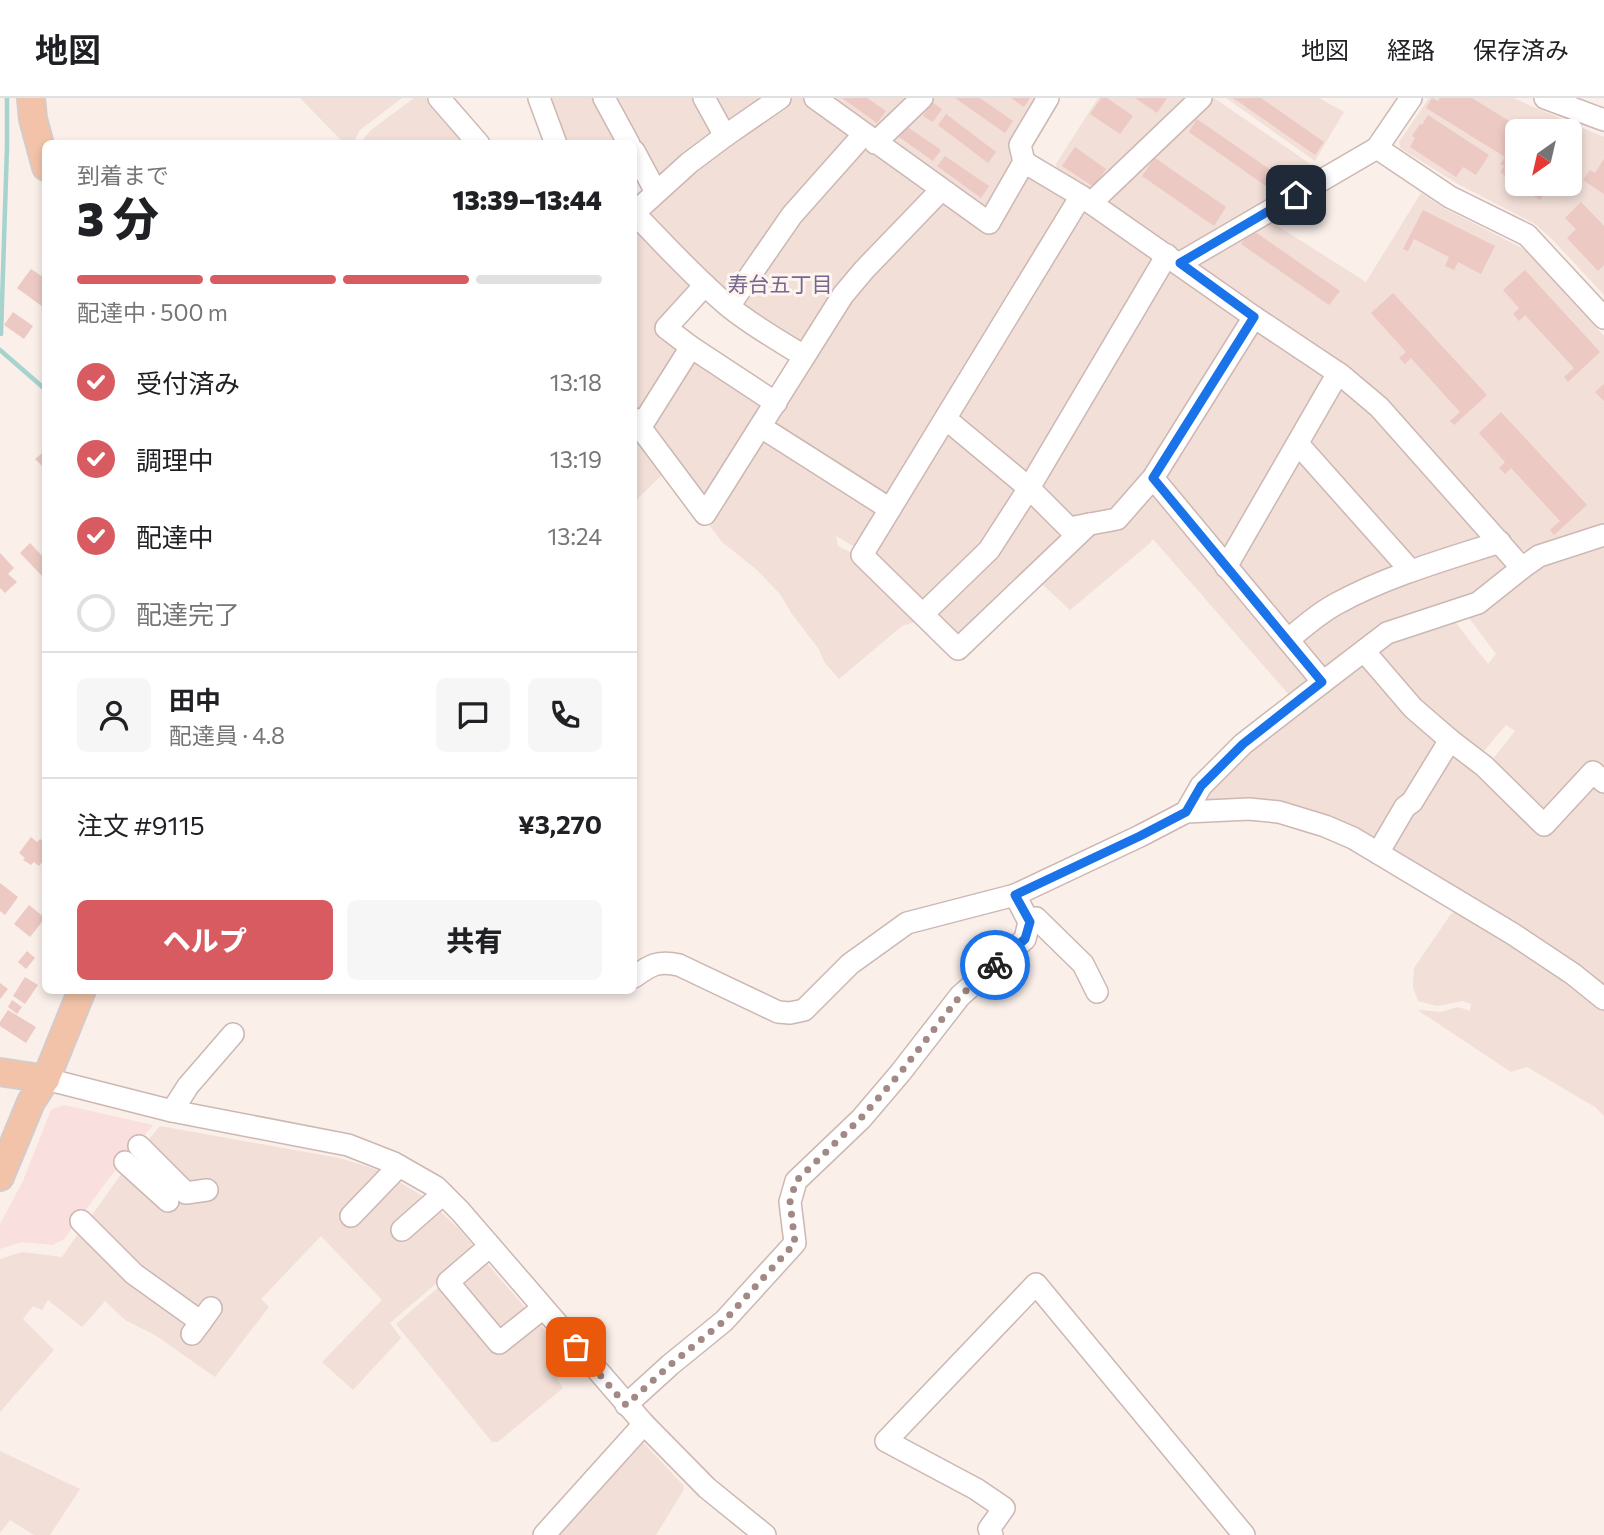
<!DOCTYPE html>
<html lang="ja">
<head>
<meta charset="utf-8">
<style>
	body { margin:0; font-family:Commissioner,"Noto Sans JP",sans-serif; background:#f6f6f6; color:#202124; height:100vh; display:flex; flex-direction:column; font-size:26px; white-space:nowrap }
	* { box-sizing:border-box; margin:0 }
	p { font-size:23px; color:#757577 }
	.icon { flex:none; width:38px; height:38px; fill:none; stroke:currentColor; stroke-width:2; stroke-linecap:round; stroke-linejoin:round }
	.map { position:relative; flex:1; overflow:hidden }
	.panel { position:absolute; left:42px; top:42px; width:595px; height:854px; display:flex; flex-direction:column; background:#fff; border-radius:10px; box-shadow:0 4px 10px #0003 }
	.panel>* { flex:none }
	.needle { width:46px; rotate:214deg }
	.controls { position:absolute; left:1505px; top:21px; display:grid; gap:14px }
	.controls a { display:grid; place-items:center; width:77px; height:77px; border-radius:10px; background:#fff; box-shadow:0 4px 10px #0003; font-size:35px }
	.pin { position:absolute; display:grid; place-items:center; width:60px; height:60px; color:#fff; margin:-30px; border-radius:14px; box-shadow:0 4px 10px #0006 }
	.courier { position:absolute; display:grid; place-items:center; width:70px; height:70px; margin:-35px; border:5px solid #1a73e8; border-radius:50%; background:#fff; color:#222; box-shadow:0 2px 9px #0007 }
	.overview em { font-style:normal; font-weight:800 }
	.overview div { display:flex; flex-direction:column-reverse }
	.overview { display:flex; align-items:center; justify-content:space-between; height:119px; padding:0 35px }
	h1 { font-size:46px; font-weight:800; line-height:52px }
	.bar { display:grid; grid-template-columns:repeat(4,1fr); gap:10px 7px; align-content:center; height:84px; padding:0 35px }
	.bar i { height:9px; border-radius:5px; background:#e0e0e0 }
	.bar .selected { background:#d75b60 }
	.bar p { grid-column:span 4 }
	.line { display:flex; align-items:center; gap:18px; padding:0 35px; border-top:2px solid #e0e0e0 }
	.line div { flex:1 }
	.round { display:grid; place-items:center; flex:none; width:74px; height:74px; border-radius:10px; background:#f6f6f6 }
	ol { padding:0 35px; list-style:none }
	li { display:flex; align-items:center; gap:21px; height:77px }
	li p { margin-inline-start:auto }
	li .icon { padding:7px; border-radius:50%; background:#d75b60; color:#fff; stroke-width:4 }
	li:last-child { color:#757577 }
	li i { width:38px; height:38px; border:4px solid #e0e0e0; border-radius:50% }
	.action { display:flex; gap:14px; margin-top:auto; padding:14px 35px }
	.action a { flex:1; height:80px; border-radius:10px; background:#d75b60; color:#fff; font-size:28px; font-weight:800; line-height:80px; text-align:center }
	.action a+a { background:#f6f6f6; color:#202124 }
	header { display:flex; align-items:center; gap:42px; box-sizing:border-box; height:98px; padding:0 35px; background:#fff; border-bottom:2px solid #e0e0e0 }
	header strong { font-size:33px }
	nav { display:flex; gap:38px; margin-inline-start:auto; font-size:24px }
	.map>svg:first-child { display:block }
	.residential { fill:#f1dfd8; fill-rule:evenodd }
	.commercial { fill:#f9dfde }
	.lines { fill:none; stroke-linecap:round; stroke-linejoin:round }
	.stream { stroke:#a6d3ce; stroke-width:4.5 }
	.building { fill:#edc9c3 }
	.minor-casing { stroke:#cdb7b3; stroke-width:24 }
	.major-casing { stroke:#d5cbca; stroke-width:30 }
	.minor { stroke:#fff; stroke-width:21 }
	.major { stroke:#f2c3a8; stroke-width:26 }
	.done { stroke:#a28985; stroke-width:7; stroke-dasharray:0 12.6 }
	.route { stroke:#1a73e8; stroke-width:9 }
	.labels { text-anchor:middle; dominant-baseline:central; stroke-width:6; stroke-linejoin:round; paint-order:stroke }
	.neighbourhood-label { font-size:21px; fill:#77668e; stroke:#fdf4ef }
</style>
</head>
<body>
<header>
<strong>地図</strong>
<nav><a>地図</a><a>経路</a><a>保存済み</a></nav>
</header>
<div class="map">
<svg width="1604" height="1437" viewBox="0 0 1604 1437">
	<rect width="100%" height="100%" fill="#faefe9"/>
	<g class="residential">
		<polygon points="300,0 402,0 360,32 353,45 345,46"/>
		<polygon points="414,0 431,0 473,46 362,46 364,40 371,32"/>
		<polygon points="544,0 594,0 620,45 563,45"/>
		<polygon points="612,0 698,0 714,37 662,80 654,77"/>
		<polygon points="709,0 766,0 730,26"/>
		<polygon points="791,0 807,0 854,37 725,197 646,114 693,71"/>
		<polygon points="826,0 919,0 876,36"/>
		<polygon points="930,0 1041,0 1016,72 983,115 887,46"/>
		<polygon points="1098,0 1185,0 1186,6 1088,94 1058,75 1056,66"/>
		<polygon points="1214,0 1322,74 1189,154 1173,153 1104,104"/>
		<polygon points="1226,0 1319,0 1344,14 1315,63"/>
		<path d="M 1429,0 L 1513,0 L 1604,39 L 1604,197 L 1550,139 L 1535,126 L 1458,86 L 1400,50 L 1399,44 ZM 1517,33 L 1570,33 L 1570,86 L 1517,86 Z"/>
		<polygon points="863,46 929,88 928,97 806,246 795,247 735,208 795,121"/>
		<polygon points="1032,75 1072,103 892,398 883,401 773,331 772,322 835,221 939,101 987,131 1024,79"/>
		<polygon points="1421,95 1444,110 1520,149 1529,156 1604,238 1604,427 1527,453 1517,452 1363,283 1194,168 1265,120 1366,184"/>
		<polygon points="1087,109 1156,163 1030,377 955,315 1080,111"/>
		<polygon points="634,128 695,184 660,226 681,250 642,317 634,313"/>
		<polygon points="1166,169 1245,224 1139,389 1117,415 1077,423 1038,391"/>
		<polygon points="1253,230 1327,276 1230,453 1221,455 1162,374"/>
		<polygon points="691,259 764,304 707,402 646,330"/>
		<polygon points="1337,288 1359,300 1485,436 1483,443 1417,465 1307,347"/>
		<polygon points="634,332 665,374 634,404"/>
		<polygon points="951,332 1018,395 986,448 926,505 871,459 945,334"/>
		<polygon points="762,339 880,411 855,449 836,438 838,448 858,458 921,522 902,528 839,581 825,565 818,550 792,516 780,496 756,471 722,444 707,424"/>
		<polygon points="1303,359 1399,466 1292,532 1236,464 1295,361"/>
		<polygon points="1149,393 1157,394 1313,580 1290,598 1153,441 1149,446 1070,512 1040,484 1089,434"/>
		<polygon points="1033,403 1068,438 959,545 934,514"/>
		<polygon points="1604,445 1604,677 1550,711 1540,712 1492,662 1515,633 1506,627 1483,654 1458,642 1373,554 1389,540 1448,521 1455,524 1488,566 1496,556 1466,516 1545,468 1544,465"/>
		<polygon points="1500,451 1512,474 1327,577 1298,545 1347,508"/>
		<polygon points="1360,562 1440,641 1375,748 1200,705 1207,689"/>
		<polygon points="1448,653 1493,686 1545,738 1590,688 1598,687 1604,693 1604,894 1394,759 1389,746"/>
		<polygon points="1461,811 1604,907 1604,1018 1595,1009 1527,969 1511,974 1419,913 1420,912 1441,914 1458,909 1470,913 1471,906 1462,903 1437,908 1418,903 1413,889 1414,870 1451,816"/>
		<polygon points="160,1028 339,1060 382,1073 427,1101 459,1131 476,1151 390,1225 401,1240 353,1292 322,1264 382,1202 321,1138 261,1201 269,1209 215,1279 155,1237 125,1222 105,1203 82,1229 48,1202 42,1212 33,1208 23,1221 54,1252 0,1314 0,1161 22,1154 62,1159 78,1136 83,1135 196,1212 140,1172 92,1123 92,1117 127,1068 140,1053 187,1093 143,1048"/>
		<polygon points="484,1162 528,1213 503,1235 459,1190 461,1181"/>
		<polygon points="440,1188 497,1256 538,1223 562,1254 553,1263 552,1272 563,1290 498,1344 492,1344 396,1226"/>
		<polygon points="638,1339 684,1388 683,1393 656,1437 550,1437"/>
		<polygon points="0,1353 80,1391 50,1437 34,1437 10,1422 0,1435"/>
	</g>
	<polygon class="commercial" points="64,1007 153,1027 122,1063 64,1141 53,1147 21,1144 0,1151 0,1126 23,1083 51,1012"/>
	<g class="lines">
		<g class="stream">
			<polyline points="1,236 7,49 7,0"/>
			<polyline points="0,252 46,292"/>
		</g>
	</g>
	<g class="building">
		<polygon points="842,0 867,0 886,13 877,25"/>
		<polygon points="955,0 980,0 1013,23 1005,35"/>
		<polygon points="1011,0 1030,0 1024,9"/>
		<polygon points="1101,0 1107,0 1133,18 1120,36 1090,16"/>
		<polygon points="1135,0 1167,0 1157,15"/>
		<polygon points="1233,0 1261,0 1324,44 1315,57"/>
		<polygon points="1432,0 1438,3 1440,0 1472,0 1522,31 1521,33 1517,33 1517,86 1550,86 1540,102 1510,83 1511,82 1500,74 1504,68 1500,66 1505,59 1426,10"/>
		<polygon points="932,4 942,11 933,24 923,18"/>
		<polygon points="946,16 996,54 988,65 938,27"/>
		<polygon points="1428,17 1489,57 1476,77 1463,69 1456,79 1410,49 1415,40 1412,38 1420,26 1422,27"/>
		<polygon points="1197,21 1282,80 1273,93 1189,34"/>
		<polygon points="906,28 941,52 933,63 899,39"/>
		<polygon points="1075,49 1106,71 1094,89 1062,68"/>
		<polygon points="945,58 989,88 981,100 937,68"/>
		<polygon points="1155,60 1226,109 1214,128 1142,78"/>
		<polygon points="1604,61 1604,96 1583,82 1590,72 1595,75"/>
		<polygon points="1581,104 1604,128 1604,167 1598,173 1567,140 1576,131 1565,120"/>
		<polygon points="1423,112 1495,148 1481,176 1458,164 1454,172 1445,168 1449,159 1414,141 1408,153 1403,151"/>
		<polygon points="1251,131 1340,193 1329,207 1241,146"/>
		<polygon points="31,171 46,181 46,205 43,209 17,190"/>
		<polygon points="1525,172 1600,254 1568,284 1564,279 1574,270 1525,217 1519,223 1513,216 1519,210 1503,192"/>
		<polygon points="1393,195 1487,297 1454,327 1450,323 1460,314 1411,260 1405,266 1399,260 1406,254 1371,215"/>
		<polygon points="13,214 33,228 24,241 4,227"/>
		<polygon points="1604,286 1604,303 1595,294"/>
		<polygon points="1501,314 1587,407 1554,437 1550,432 1560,423 1511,370 1505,376 1499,370 1505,364 1479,335"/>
		<polygon points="46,352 46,372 35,361"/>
		<polygon points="30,445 46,462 46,477 43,479 20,455"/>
		<polygon points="0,455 14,470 8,476 17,484 5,495 0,490"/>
		<polygon points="31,739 37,744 40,741 46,745 46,759 39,768 34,764 31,767 23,762 25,760 19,755"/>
		<polygon points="0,785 18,799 5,817 0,813"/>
		<polygon points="29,807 45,820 30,839 14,826"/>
		<polygon points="27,853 35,860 26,871 18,864"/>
		<polygon points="25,879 38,887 25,906 13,898"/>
		<polygon points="0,885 8,891 0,901"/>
		<polygon points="12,902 22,909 17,916 8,909"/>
		<polygon points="8,912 36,929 26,945 0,928 0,924"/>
	</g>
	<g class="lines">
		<defs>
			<g id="minor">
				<polyline points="439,0 479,46"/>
				<polyline points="539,0 556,46"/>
				<polyline points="604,0 629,46"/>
				<polyline points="704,0 725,38"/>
				<polyline points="815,0 989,125 1024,64 1020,47 1048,0"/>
				<polyline points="1411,0 1377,50 1450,99 1527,137 1604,220"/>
				<polyline points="1545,0 1604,22"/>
				<polyline points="875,45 922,0"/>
				<polyline points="634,53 656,94"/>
				<polyline points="1024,64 1081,98 1254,219 1341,277 1379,309 1522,470 1539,458 1604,437"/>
				<polyline points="1081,98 862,457 958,551 1089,426"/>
				<polyline points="1091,105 1201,0"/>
				<path d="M 634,115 C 664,146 694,179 727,207 C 751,227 778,242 804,258"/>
				<polyline points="634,115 689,65 725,38 780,0"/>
				<polyline points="1180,165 1377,50"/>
				<polyline points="729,208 792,117 864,36"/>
				<polyline points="691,249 776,305"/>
				<polyline points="634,321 705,416 843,197 864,172 941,92"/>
				<polyline points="946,321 1029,390 1069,430 1117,421 1153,380 1254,219"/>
				<polyline points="761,329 890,411"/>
				<polyline points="640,330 691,249 666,230 705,187"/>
				<polyline points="1298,346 1411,473"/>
				<polyline points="1153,380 1323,584 1243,646 1201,688 1186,714"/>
				<polyline points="1226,469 1338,275"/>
				<polyline points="923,516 989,452 1029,390 1167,157"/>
				<path d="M 1288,542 C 1303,529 1318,516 1336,506 C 1387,478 1444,462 1500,444"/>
				<polyline points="1364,553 1413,610 1450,642 1484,668 1544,727 1593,674 1604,684"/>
				<polyline points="1323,584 1387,535 1478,505 1522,470"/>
				<polyline points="1378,755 1405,709 1412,704 1450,642"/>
				<polyline points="1029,824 1036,820 1083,866 1097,894"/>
				<path d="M 634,879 C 650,867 659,862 679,867 L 778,914 L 790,915 L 804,912 L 850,866 L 907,825 L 1015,797 L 1140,738 L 1186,714 L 1249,711 L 1279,714 L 1325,728 L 1353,740 L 1513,836 L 1573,876 L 1604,901"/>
				<polyline points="46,981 172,1013 348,1047 394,1065 436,1089 460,1113 644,1326 707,1390 765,1437"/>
				<polyline points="172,1013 188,988 233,936"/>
				<polyline points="139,1048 186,1095 207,1092"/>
				<polyline points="125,1064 168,1103"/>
				<polyline points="351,1118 399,1068"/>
				<polyline points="81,1123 134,1176 201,1224"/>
				<polyline points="402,1132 443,1096"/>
				<polyline points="490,1148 448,1184 499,1245 543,1210"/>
				<polyline points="192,1236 211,1210"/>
				<polyline points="626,1307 670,1267 724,1223 795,1145 790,1104 796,1083 861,1021 901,974 960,898 1025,841 1029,824 1015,797"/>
				<polyline points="544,1437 644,1326"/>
				<polyline points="992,1437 989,1431 1004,1410 976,1391 886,1343 1036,1186 1244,1437"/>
			</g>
			<g id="major">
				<polyline points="31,0 33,21 46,69"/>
				<polyline points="0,974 46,981"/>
				<polyline points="0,1079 31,1004 46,981 82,892"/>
			</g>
		</defs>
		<use href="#minor" class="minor-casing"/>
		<use href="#major" class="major-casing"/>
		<use href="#minor" class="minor"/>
		<use href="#major" class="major"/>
	</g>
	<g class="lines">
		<polyline class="done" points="576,1249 626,1307 670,1267 724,1223 795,1145 790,1104 796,1083 860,1021 901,974 960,898 995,867"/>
		<polyline class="route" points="995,867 1025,841 1030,824 1015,797 1140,738 1186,714 1201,688 1243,646 1322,584 1153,380 1254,219 1180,165 1296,97"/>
	</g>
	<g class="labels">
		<g class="neighbourhood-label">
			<text x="780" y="185">寿台五丁目</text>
		</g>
	</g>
</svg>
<div class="controls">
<a><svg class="needle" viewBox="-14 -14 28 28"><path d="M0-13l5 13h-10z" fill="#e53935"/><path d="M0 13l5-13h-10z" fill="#757577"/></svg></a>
</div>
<div class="pin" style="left:576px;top:1249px;background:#ea580c"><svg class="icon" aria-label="bag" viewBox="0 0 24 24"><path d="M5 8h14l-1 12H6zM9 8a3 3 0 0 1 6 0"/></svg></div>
<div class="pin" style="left:1296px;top:97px;background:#1f2937"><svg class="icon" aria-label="home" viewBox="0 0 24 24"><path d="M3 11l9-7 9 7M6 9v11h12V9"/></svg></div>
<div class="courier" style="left:995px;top:867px"><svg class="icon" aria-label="bike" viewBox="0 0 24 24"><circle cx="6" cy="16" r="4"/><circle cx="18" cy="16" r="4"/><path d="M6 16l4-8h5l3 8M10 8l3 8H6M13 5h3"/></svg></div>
<section class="panel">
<div class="overview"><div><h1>3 分</h1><p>到着まで</p></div><em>13:39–13:44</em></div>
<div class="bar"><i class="selected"></i><i class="selected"></i><i class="selected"></i><i></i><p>配達中 · 500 m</p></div>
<ol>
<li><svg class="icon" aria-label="check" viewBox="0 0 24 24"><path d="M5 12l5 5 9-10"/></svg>受付済み<p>13:18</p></li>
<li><svg class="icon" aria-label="check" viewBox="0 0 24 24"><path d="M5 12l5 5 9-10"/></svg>調理中<p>13:19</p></li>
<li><svg class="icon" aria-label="check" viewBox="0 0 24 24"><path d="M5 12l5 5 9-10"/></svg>配達中<p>13:24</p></li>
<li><i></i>配達完了</li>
</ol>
<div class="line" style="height:126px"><a class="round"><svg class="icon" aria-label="person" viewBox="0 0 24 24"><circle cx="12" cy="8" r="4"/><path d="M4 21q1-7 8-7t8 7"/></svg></a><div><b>田中</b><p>配達員 · 4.8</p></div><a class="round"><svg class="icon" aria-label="chat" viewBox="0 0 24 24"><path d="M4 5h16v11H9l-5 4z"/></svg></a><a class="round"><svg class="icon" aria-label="phone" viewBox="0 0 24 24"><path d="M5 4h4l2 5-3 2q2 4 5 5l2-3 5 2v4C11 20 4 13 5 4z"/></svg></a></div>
<div class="line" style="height:91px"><div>注文 #9115</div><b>¥3,270</b></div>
<div class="action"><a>ヘルプ</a><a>共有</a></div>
</section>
</div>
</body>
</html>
